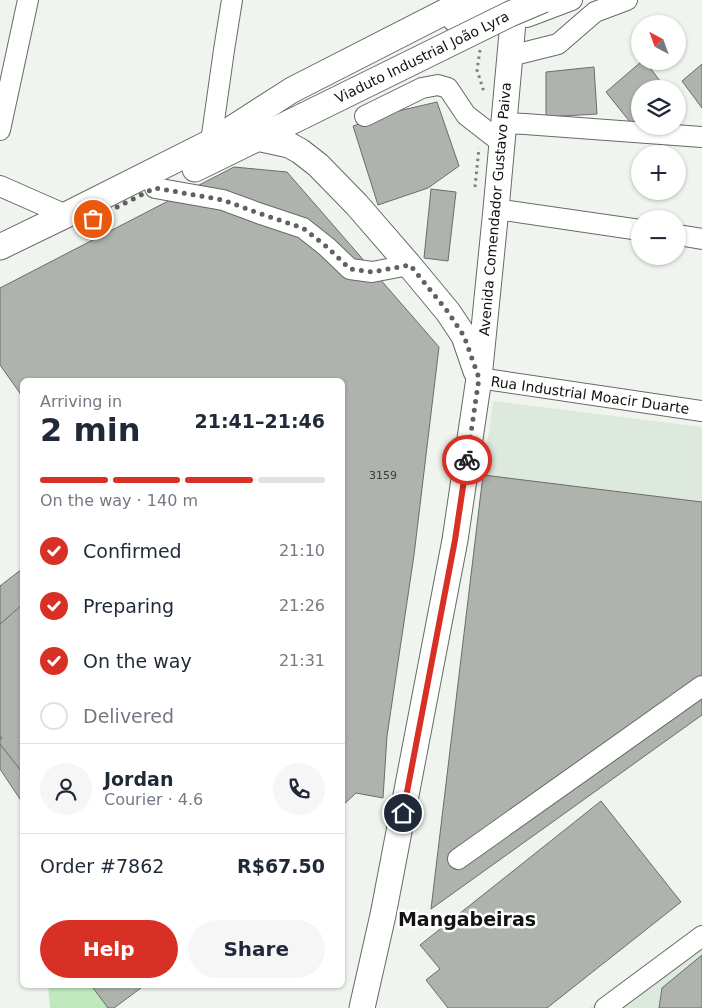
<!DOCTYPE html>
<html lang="en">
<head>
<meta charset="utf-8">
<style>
	body { margin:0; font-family:"DejaVu Sans",sans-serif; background:#f6f6f7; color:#1f2937; height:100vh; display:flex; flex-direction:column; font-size:19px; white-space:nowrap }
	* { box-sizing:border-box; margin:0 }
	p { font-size:16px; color:#747a83 }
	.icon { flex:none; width:28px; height:28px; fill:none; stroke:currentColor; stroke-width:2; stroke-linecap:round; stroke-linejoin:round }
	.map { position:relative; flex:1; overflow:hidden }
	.side { position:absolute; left:20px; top:378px; width:325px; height:610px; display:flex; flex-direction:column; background:#fff; border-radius:8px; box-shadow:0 1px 4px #0004 }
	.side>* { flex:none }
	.needle { width:32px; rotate:319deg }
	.fabs { position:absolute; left:631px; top:15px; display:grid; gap:10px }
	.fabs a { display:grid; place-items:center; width:55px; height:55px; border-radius:50%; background:#fff; box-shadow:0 1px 4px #0004; font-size:25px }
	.pin { position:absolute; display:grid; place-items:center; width:42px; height:42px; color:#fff; margin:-21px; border:2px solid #fff; border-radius:50%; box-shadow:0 1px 5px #0007 }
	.courier { position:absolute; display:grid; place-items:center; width:50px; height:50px; margin:-25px; border:4px solid #d93025; border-radius:50%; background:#fff; color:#222; box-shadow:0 1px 6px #0007 }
	.overview em { font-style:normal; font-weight:700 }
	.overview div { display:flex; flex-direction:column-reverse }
	.overview { display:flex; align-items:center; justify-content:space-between; height:85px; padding:0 20px }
	h1 { font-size:32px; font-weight:700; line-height:38px }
	.bar { display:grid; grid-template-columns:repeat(4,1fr); gap:8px 5px; align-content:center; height:60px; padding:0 20px }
	.bar i { height:6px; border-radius:4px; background:#e0e1e3 }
	.bar .current { background:#d93025 }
	.bar p { grid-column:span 4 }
	.line { display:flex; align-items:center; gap:12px; padding:0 20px; border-top:1px solid #e0e1e3 }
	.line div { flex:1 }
	.round { display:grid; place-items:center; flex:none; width:52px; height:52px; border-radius:26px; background:#f6f6f7 }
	ol { padding:0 20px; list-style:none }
	li { display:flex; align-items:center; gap:15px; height:55px }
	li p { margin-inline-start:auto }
	li .icon { padding:5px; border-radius:50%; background:#d93025; color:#fff; stroke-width:4 }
	li:last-child { color:#747a83 }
	li i { width:28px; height:28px; border:2px solid #e0e1e3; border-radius:50% }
	.button { display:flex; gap:10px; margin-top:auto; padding:10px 20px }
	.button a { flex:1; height:58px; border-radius:30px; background:#d93025; color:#fff; font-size:20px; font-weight:700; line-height:58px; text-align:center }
	.button a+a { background:#f6f6f7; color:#1f2937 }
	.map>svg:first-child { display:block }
	.built { fill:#dee9dd }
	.green { fill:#c1e9bd }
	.building { fill:#aeb3ae; stroke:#696e69 }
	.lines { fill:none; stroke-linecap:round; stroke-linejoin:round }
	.minor-casing { stroke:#666a65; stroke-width:22 }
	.major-casing { stroke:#666a65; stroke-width:27 }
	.path { stroke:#7d817d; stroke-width:3; stroke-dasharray:2.5 4; stroke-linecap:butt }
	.minor { stroke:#fff; stroke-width:20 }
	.major { stroke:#fff; stroke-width:25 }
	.major-bridge-casing { stroke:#666a65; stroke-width:27; stroke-linecap:butt }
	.major-bridge { stroke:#fff; stroke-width:25 }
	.done { stroke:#5f625f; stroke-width:5; stroke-dasharray:0 9 }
	.route { stroke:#d93025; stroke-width:6 }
	.labels { text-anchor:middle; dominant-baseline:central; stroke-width:5; stroke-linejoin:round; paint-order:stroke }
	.number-label { font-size:11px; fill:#393c39 }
	.street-label { font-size:14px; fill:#121412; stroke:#fff }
	.district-label { font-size:19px; font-weight:bold; fill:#121412; stroke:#fff }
</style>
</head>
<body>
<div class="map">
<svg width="702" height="1008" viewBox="0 0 702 1008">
	<rect width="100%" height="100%" fill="#eff4ee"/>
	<g class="built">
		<polygon points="493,401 702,427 702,502 483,475"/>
		<polygon points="702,926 702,1008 589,1008"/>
	</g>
	<polygon class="green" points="48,985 91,985 108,1008 50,1008"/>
	<g class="building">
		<polygon points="642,61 645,61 666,89 640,89 640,122 634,127 606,92"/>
		<polygon points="702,64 702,108 682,81"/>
		<polygon points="594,67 597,114 546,117 546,72"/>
		<polygon points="437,102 459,166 428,188 378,205 353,126 398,111"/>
		<polygon points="234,167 287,172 439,347 414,555 387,736 383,798 356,793 342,806 342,380 22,380 22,396 0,365 0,288"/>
		<polygon points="431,189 456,192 448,261 424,258"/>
		<polygon points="483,475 702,502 702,715 431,909"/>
		<polygon points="22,569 22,802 0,769 0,586"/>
		<polygon points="22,605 22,772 0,744 0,740 2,738 0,736 0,624"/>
		<polygon points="601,801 681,902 547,1008 448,1008 426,980 440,969 420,945"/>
		<polygon points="702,955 702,1008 659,1008 662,988"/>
		<polygon points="91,985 145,985 114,1008 108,1008"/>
	</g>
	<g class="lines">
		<defs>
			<g id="minor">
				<polyline points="527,17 572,0"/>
				<polyline points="510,56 558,44 595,12 627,0"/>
				<polyline points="365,116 422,88 438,85 448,88 466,115 502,143"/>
				<polyline points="504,123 525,124 702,137"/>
				<polyline points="0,130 28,0"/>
				<polyline points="211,142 224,50 232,0"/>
				<polyline points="0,186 66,215"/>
				<polyline points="155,188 223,200 258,213 303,228 327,247 350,269 372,272 409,265"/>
				<polyline points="496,209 640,230"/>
				<polyline points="678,235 702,239"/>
				<polyline points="479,378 702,411"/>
				<polyline points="458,859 702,686"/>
				<polyline points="605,1008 702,936"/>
			</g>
			<g id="major">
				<polyline points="455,19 492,0"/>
				<polyline points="257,138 289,145 300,151 318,165 357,205 409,265 448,312 464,336 476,371"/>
				<polyline points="195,169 303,116"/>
				<polyline points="0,247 66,215 211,142 292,90 468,0"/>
				<polyline points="362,1008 383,915 455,540 479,378 496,209 515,0"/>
			</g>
		</defs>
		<use href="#minor" class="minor-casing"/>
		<use href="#major" class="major-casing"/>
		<g class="path">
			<polyline points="480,50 477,70 484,92"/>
			<polyline points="475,187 479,148"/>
		</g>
		<use href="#minor" class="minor"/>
		<use href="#major" class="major"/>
		<defs>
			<polyline id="major-bridge" points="303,116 510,14 543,0"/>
		</defs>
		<use href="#major-bridge" class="major-bridge-casing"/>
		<use href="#major-bridge" class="major-bridge"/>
	</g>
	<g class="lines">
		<polyline class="done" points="93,219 155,188 223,200 258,213 303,228 327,247 350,269 372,272 410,265 448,312 464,336 479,378 467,460"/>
		<polyline class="route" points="403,813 455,540 467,460"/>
	</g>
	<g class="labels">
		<g class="number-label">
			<text x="383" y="475">3159</text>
		</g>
		<g class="street-label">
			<text transform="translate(422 57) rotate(-26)">Viaduto Industrial João Lyra</text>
			<text transform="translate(495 209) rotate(-85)">Avenida Comendador Gustavo Paiva</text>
			<text transform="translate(590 395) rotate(8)">Rua Industrial Moacir Duarte</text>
		</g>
		<g class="district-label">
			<text x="467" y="919">Mangabeiras</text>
		</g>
	</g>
</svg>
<div class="fabs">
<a><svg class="needle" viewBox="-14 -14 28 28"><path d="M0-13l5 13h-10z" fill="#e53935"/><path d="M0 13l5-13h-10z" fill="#747a83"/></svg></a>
<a><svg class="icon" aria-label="layers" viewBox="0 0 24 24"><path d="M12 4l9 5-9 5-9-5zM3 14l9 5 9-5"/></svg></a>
<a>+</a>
<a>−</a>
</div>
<div class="pin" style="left:93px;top:219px;background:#ea580c"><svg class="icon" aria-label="bag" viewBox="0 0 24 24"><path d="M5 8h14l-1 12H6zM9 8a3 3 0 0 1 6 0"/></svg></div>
<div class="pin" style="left:403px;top:813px;background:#1f2937"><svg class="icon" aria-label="home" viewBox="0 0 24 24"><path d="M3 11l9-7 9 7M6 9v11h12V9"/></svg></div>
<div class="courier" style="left:467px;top:460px"><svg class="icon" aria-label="bike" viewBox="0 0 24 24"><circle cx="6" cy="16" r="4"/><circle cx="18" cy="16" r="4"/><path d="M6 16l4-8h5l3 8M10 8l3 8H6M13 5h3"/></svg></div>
<section class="side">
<div class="overview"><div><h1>2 min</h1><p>Arriving in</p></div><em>21:41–21:46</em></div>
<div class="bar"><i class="current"></i><i class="current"></i><i class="current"></i><i></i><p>On the way · 140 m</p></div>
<ol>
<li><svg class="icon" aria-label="check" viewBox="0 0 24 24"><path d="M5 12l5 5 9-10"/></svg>Confirmed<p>21:10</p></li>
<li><svg class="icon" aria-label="check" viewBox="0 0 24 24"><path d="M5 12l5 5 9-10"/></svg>Preparing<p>21:26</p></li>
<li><svg class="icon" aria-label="check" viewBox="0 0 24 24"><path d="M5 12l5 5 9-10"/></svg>On the way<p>21:31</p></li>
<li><i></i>Delivered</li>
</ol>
<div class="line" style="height:90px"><a class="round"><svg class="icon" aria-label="person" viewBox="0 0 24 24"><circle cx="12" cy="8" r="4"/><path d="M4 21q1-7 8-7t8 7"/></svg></a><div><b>Jordan</b><p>Courier · 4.6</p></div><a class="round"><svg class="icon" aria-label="phone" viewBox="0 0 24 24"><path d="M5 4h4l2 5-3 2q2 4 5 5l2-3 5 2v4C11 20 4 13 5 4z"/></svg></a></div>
<div class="line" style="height:65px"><div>Order #7862</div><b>R$67.50</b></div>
<div class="button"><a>Help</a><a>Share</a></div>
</section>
</div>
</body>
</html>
